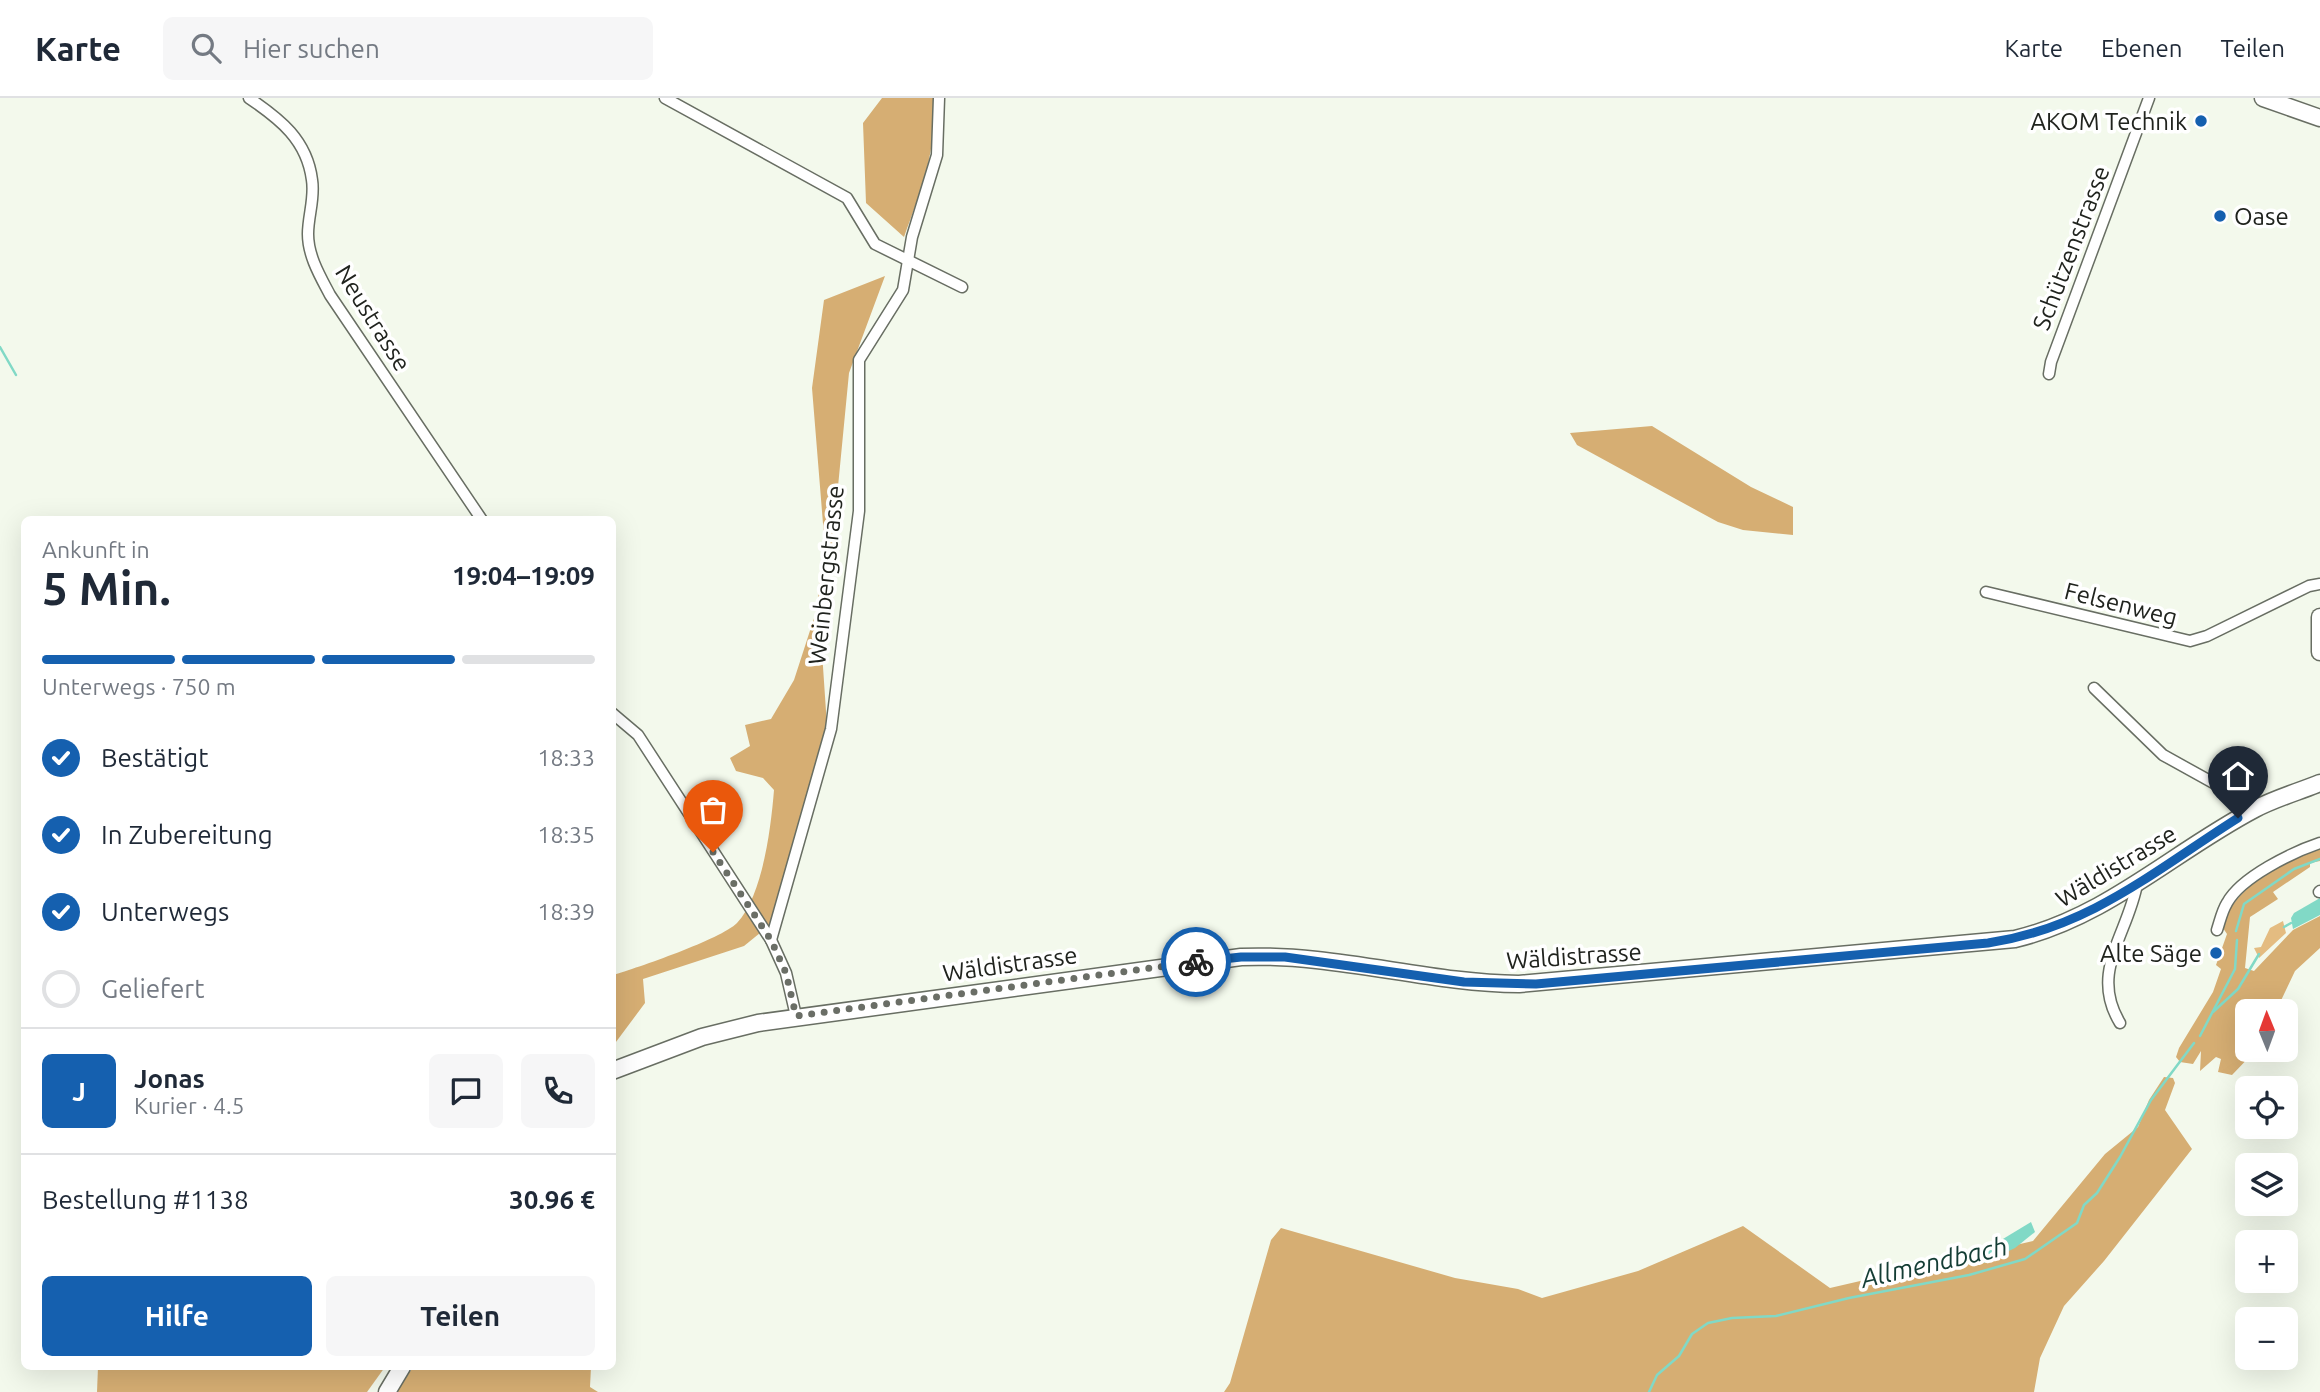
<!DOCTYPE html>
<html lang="de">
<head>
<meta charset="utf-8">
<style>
	body { margin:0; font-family:Ubuntu,sans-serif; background:#f6f6f7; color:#1f2937; height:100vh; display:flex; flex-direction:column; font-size:26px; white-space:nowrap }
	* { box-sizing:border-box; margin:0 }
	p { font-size:23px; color:#747a83 }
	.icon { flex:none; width:38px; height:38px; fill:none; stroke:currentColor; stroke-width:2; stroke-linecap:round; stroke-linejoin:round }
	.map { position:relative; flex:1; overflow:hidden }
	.drawer { position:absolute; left:21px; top:418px; width:595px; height:854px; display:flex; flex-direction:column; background:#fff; border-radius:10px; box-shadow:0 7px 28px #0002 }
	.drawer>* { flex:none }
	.needle { width:46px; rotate:359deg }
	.tools { position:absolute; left:2235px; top:901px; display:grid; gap:14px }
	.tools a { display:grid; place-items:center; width:63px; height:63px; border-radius:10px; background:#fff; box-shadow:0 7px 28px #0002; font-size:35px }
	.pin { position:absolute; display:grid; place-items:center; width:60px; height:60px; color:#fff; margin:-72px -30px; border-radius:50% 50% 50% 0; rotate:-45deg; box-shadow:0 0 7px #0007 }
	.pin .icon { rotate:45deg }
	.courier { position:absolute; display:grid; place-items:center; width:70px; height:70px; margin:-35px; border:5px solid #1560af; border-radius:50%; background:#fff; color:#222; box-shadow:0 2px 9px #0007 }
	.summary em { font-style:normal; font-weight:600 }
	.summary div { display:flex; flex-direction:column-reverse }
	.summary { display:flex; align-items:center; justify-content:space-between; height:119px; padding:0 21px }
	h1 { font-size:46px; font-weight:600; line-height:52px }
	.bar { display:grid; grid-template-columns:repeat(4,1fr); gap:10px 7px; align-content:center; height:84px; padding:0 21px }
	.bar i { height:9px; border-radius:5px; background:#e0e1e3 }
	.bar .active { background:#1560af }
	.bar p { grid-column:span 4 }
	.line { display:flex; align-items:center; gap:18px; padding:0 21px; border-top:2px solid #e0e1e3 }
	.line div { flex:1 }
	.round { display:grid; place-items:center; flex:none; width:74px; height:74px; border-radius:10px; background:#f6f6f7 }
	ol { padding:0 21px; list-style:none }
	li { display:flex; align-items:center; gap:21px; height:77px }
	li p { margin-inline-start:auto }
	li .icon { padding:7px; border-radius:50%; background:#1560af; color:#fff; stroke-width:4 }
	li:last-child { color:#747a83 }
	li i { width:38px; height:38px; border:4px solid #e0e1e3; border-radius:50% }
	.primary-button { display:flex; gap:14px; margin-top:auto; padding:14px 21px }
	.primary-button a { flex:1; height:80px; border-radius:10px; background:#1560af; color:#fff; font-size:28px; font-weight:600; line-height:80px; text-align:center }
	.primary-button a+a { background:#f6f6f7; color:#1f2937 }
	header { display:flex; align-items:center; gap:42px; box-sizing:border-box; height:98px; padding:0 35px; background:#fff; border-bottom:2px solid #e0e1e3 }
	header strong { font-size:33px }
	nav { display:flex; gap:38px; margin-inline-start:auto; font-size:24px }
	.search { width:490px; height:63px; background:#f6f6f7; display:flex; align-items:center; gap:18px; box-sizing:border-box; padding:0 24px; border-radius:10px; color:#747a83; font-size:26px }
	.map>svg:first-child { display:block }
	.green { fill:#e4bc81 }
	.forest { fill:#d6ae73 }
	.water { fill:#81d9c6 }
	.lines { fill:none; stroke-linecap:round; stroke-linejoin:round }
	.stream { stroke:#81d9c6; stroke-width:2.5 }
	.street-casing { stroke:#686e63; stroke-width:13 }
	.primary-casing { stroke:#686e63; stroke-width:19 }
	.street { stroke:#fff; stroke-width:10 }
	.primary { stroke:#fff; stroke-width:16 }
	.done { stroke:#6a6e66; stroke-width:7; stroke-dasharray:0 12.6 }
	.route { stroke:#1560af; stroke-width:9 }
	.poi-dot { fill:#1560af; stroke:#fff; stroke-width:2.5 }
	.labels { text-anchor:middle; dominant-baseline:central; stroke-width:7; stroke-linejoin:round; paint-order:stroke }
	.poi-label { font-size:24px; fill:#20231e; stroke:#fff; text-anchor:end }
	.street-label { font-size:24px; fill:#20231e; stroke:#fff }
	.water-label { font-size:26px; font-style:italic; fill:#143d35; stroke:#fff }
</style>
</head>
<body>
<header>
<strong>Karte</strong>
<div class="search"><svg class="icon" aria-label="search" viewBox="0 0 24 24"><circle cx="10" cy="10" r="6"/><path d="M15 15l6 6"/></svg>Hier suchen</div>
<nav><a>Karte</a><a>Ebenen</a><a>Teilen</a></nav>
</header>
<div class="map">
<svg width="2320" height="1294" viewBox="0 0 2320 1294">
	<rect width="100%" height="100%" fill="#f3f9ec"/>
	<polygon class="green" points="2283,823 2286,835 2259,860 2254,850 2261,849 2270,830"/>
	<g class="forest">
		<path d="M 882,0 L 933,0 C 938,51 921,92 904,139 L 866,105 L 863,25 Z"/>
		<path d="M 885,178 L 849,275 L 822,554 L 827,628 L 771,826 L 744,848 L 643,881 L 645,905 L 613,948 L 613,877 C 637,870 721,841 737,825 C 763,797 771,729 774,692 L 763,680 L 736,673 L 730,660 L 750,648 L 745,627 L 771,621 L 794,582 L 817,511 L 824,438 L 812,290 L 824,202 Z"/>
		<polygon points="1652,328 1751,389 1793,409 1793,437 1743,432 1718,424 1577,347 1570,335"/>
		<path d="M 2320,748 L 2320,763 L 2310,765 L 2310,769 L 2273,794 L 2278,801 L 2250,819 L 2245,870 L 2254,873 L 2293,832 L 2320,818 L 2320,850 L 2295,873 L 2276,913 L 2247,914 L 2247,952 L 2256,952 L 2232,977 L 2218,974 L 2221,961 L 2216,959 L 2200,973 L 2201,953 L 2193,966 L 2180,964 L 2176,959 L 2179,950 L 2213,894 L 2221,871 L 2216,867 L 2227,836 L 2221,827 C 2241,784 2279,767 2320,748 Z"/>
		<polygon points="2164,979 2173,980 2175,985 2165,1012 2192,1051 2104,1163 2064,1208 2040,1260 2034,1294 1224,1294 1230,1285 1271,1142 1281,1130 1455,1180 1518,1191 1542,1200 1638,1173 1743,1128 1830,1190 2033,1143 2105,1056 2138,1029 2149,1002"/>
		<polygon points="98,1269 385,1269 367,1294 97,1294"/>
		<polygon points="413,1269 591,1269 590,1289 598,1294 397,1294"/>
	</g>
	<g class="water">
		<polygon points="2320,800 2320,817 2293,831 2291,820 2294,815"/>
		<polygon points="2031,1124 2035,1134 2015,1150 1984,1165 1982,1159 1988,1150"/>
	</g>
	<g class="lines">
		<g class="stream">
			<polyline points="0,249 16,277"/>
			<polyline points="2284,829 2291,825"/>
			<polyline points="2236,833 2244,806 2294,771 2320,761"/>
			<polyline points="2213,914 2238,891 2259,856"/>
			<polyline points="2200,938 2235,871 2237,842"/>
			<polyline points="1649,1294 1657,1277 1679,1258 1692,1236 1708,1225 1732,1220 1776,1218 1849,1200 1969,1177 2025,1161 2077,1125 2084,1107 2097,1095 2120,1059 2151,1002 2194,945"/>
		</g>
		<defs>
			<g id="street">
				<path d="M 249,0 C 280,21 307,42 312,82 C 315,100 308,118 308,136 C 308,158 320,178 330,197 L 482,422"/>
				<polyline points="665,0 847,100 875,146 962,189"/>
				<polyline points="2049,276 2051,264 2149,0"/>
				<polyline points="1986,494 2190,543 2207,538 2309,488 2320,486"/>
				<polyline points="2094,590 2163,657 2257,709"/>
				<polyline points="612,615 638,637 771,842 786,875 796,918"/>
				<polyline points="2319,794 2320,793"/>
				<path d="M 2217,832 C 2220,823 2222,813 2227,805 C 2241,779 2293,754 2320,745"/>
				<polyline points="771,842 831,631 859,413 859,262 903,192 912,139 937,57 939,0"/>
				<path d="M 2120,925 C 2089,874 2128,836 2137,786"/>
			</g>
			<g id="primary">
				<polyline points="2263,0 2320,20"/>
				<polyline points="2320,519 2320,554"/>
				<path d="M 612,973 L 702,939 L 758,925 L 1241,859 C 1335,855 1426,885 1519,886 L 2015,841 C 2107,819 2173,754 2255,711 C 2276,700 2298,694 2320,685"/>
				<polyline points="387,1294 402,1269"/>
			</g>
		</defs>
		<use href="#street" class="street-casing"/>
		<use href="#primary" class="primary-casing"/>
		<use href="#street" class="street"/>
		<use href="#primary" class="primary"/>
	</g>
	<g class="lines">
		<polyline class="done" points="713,754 771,842 786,875 796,918 1196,864"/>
		<path class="route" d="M 1196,864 L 1241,859 L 1285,859 L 1464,884 L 1536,886 L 1988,845 C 2089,830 2154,773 2238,720"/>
	</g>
	<g class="poi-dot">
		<circle cx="2201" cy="23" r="7"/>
		<circle cx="2220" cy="118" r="7"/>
		<circle cx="2216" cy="855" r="7"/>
	</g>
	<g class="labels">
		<g class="poi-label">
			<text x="2187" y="23">AKOM Technik</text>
			<text x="2234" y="118" text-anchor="start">Oase</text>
			<text x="2202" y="855">Alte Säge</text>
		</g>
		<g class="street-label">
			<text transform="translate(2071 150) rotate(-69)">Schützenstrasse</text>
			<text transform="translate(373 220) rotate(58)">Neustrasse</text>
			<text transform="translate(826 477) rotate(-84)">Weinbergstrasse</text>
			<text transform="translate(2121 506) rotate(14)">Felsenweg</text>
			<text transform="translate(2116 768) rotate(-31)">Wäldistrasse</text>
			<text transform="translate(1574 858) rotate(-4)">Wäldistrasse</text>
			<text transform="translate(1010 866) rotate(-8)">Wäldistrasse</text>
		</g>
		<g class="water-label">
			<text transform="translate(1934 1164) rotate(-13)">Allmendbach</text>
		</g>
	</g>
</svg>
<div class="tools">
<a><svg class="needle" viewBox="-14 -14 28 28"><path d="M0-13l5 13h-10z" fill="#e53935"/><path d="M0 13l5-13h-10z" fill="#747a83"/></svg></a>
<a><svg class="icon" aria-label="locate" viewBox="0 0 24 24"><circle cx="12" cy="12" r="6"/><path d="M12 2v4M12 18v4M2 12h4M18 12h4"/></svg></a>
<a><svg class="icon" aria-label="layers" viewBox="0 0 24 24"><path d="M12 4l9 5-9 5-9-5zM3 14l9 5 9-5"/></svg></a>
<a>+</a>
<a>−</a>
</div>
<div class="pin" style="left:713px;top:754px;background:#ea580c"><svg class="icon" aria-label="bag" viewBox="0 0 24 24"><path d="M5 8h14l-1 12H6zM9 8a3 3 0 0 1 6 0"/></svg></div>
<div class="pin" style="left:2238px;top:720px;background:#1f2937"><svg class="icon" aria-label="home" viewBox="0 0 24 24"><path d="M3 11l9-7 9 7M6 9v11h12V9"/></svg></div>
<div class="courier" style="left:1196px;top:864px"><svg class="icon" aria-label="bike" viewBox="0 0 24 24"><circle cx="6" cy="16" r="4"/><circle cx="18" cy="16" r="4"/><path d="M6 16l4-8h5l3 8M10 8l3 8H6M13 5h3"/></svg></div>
<section class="drawer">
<div class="summary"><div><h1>5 Min.</h1><p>Ankunft in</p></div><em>19:04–19:09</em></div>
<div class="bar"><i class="active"></i><i class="active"></i><i class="active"></i><i></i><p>Unterwegs · 750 m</p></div>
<ol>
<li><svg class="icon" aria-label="check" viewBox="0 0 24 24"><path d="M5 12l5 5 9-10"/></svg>Bestätigt<p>18:33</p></li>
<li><svg class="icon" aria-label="check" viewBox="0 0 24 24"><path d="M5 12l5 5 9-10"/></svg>In Zubereitung<p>18:35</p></li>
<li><svg class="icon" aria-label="check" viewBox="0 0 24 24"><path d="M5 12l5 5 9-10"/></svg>Unterwegs<p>18:39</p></li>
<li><i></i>Geliefert</li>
</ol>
<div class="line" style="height:126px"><b class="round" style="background:#1560af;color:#fff">J</b><div><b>Jonas</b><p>Kurier · 4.5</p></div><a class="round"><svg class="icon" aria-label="chat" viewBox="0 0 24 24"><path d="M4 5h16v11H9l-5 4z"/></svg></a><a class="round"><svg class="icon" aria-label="phone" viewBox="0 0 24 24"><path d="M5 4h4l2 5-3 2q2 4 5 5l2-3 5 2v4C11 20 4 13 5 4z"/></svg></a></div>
<div class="line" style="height:91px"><div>Bestellung #1138</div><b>30.96 €</b></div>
<div class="primary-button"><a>Hilfe</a><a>Teilen</a></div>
</section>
</div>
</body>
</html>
